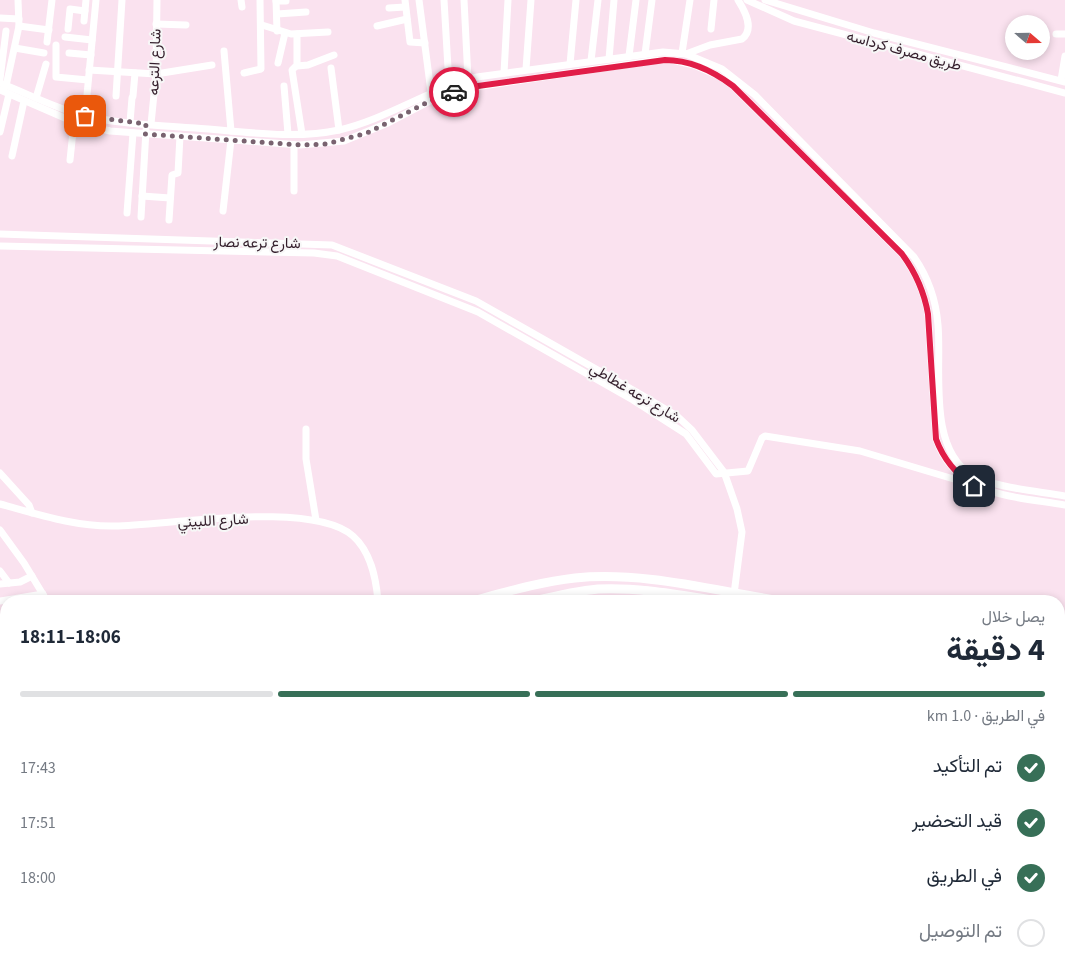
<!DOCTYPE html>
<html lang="ar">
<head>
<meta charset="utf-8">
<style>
	body { margin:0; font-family:"Source Sans 3",Vazirmatn,sans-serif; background:#f6f6f7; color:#1f2937; direction:rtl; height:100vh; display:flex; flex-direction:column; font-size:19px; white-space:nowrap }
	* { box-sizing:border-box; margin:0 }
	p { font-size:16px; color:#747a83 }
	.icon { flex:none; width:28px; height:28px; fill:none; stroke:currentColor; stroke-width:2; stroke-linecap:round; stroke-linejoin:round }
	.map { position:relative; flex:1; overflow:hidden; direction:ltr }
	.drawer { position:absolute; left:0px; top:595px; width:1065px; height:375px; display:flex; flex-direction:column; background:#fff; border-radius:20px 20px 0 0; box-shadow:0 2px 8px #0003; direction:rtl }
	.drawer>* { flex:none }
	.needle { width:32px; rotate:110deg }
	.fabs { position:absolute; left:1005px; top:15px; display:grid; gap:10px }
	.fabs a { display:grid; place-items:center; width:45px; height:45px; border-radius:50%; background:#fff; box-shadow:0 2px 8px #0003; font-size:25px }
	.pin { position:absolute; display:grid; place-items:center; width:42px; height:42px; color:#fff; margin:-21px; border-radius:10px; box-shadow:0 2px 8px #0006 }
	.courier { position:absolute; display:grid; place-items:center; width:50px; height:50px; margin:-25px; border:4px solid #e11d48; border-radius:50%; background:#fff; color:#222; box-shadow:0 1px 6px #0007 }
	.headline em { font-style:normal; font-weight:700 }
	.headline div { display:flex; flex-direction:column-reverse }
	.headline { display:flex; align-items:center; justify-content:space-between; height:85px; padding:0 20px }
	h1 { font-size:32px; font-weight:700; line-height:38px }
	.bar { display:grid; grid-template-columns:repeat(4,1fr); gap:8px 5px; align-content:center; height:60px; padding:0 20px }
	.bar i { height:6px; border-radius:4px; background:#e0e1e3 }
	.bar .active { background:#376f57 }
	.bar p { grid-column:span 4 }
	ol { padding:0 20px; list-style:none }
	li { display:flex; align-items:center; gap:15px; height:55px }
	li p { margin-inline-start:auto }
	li .icon { padding:5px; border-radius:50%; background:#376f57; color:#fff; stroke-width:4 }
	li:last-child { color:#747a83 }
	li i { width:28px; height:28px; border:2px solid #e0e1e3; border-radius:50% }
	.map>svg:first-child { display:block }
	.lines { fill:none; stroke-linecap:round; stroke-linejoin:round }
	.minor { stroke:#fff; stroke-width:7 }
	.major { stroke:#fff; stroke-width:9 }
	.highway { stroke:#fff; stroke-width:10 }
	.done { stroke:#796370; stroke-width:5; stroke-dasharray:0 9 }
	.route { stroke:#e11d48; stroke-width:6 }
	.labels { text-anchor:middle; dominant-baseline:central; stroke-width:4; stroke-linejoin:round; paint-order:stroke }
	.street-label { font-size:15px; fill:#341f2c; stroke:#f7f7f7 }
</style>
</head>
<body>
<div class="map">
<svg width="1065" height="970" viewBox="0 0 1065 970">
	<rect width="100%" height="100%" fill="#fae2ef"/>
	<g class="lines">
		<g class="minor">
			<polyline points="241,0 242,7"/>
			<polyline points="276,0 277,31"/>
			<polyline points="405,0 410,42 425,43"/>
			<polyline points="419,0 431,92"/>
			<polyline points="444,0 449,85"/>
			<polyline points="464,0 468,79"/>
			<polyline points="747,0 794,21 1065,93"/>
			<polyline points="765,0 874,33 1065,82"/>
			<polyline points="276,1 286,1"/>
			<polyline points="389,8 405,7"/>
			<polyline points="277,14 306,12"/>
			<polyline points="0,18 19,19"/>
			<polyline points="84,21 86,0"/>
			<polyline points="156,24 186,25"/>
			<polyline points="262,25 291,34 328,32"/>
			<polyline points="19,26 49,30"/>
			<polyline points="377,26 407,19"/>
			<polyline points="68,29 70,9 85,11"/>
			<polyline points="711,29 714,0"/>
			<polyline points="297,34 297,65 292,70 302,134"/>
			<polyline points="1056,34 1065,34"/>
			<polyline points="65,37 92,40"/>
			<polyline points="47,42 52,0"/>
			<polyline points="56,45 56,77 88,80"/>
			<polyline points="15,48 44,53"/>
			<polyline points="224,51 231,131"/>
			<polyline points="69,53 91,55"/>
			<polyline points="682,53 690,0"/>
			<polyline points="645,54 652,0"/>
			<path d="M 686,54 L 722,69 L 755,95 L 914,257 C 928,277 936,300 938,325 C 942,368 927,449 972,475 C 995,488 1038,491 1065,496"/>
			<polyline points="629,56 636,0"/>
			<polyline points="609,59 614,0"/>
			<polyline points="591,61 598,0"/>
			<polyline points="278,63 285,33"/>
			<polyline points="570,64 576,0"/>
			<polyline points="297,66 308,65 334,55"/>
			<polyline points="331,68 339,130"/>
			<polyline points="526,69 531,0"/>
			<polyline points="89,70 156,74 212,65"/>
			<polyline points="244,73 261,69 260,0"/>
			<polyline points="504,73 508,0"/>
			<polyline points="0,79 6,31"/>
			<polyline points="1061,80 1065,56"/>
			<path d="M 0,83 C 26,93 51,106 78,114 C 115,124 156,125 195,128 C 241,131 292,140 339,130 C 387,119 429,89 477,77 L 663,52 L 686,54 L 710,45 L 742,39 C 755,29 745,11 738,0"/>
			<polyline points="6,86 19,26 18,0"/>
			<polyline points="284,86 288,134"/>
			<path d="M 0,90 L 74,122 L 110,131 L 300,145 L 344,141 L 388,123 L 432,100 L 462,89 L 657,60 L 672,60 L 694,65 L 719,76 L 733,86 L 902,254 C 916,273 924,291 928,314 L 936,439 C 956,497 1013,496 1065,505"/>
			<polyline points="116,96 122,0"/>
			<polyline points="133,96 135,73"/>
			<polyline points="36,98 46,64"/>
			<polyline points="85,116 96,0"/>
			<polyline points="130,122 132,98"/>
			<polyline points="151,124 156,74 157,0"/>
			<polyline points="0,132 9,94"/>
			<polyline points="12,156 24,101"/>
			<polyline points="70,160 74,122"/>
			<polyline points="294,191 294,145"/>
			<polyline points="142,196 170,198"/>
			<polyline points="223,211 231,140"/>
			<polyline points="127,213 133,133"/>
			<polyline points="141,217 146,130"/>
			<polyline points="169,220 172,175 178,173 180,136"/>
			<polyline points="0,234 332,245 476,301 640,394 677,416 692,430 724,472 737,509 742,532 734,594"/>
			<polyline points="0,246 314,253 337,256 478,312 633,400 686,434 716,474 748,471 762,438 765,436 860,451 967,483"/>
			<polyline points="306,429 306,459 316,520"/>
			<polyline points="0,473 29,505 32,513"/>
			<path d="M 0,504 C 37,514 76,527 115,526 C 169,525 313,500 353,536 C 371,552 376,578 378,601"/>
			<polyline points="0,530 24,563 47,601"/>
			<polyline points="0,571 9,583"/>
			<polyline points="0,584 20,582 32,576"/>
			<polyline points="0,601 43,594"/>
			<polyline points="647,601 647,590"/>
			<polyline points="0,655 6,659"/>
			<polyline points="0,803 6,817"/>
			<polyline points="39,964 42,970"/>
			<polyline points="54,964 57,970"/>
			<polyline points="103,964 106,970"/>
			<polyline points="128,964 131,970"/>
			<polyline points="186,964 189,970"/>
			<polyline points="367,964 373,965"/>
			<polyline points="397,964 399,970"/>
			<polyline points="469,964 471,970"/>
			<polyline points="585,964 587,970"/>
			<polyline points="609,964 610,970"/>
			<polyline points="634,964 634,970"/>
			<polyline points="686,964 686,970"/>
			<polyline points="709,964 710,970"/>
			<polyline points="848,964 848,970"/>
			<polyline points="867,964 868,970"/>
			<polyline points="964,964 964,970"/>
			<polyline points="983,964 983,970"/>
			<polyline points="1004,964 1005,970"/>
			<polyline points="453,965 455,970"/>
			<polyline points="796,966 810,964"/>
			<polyline points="160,970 172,964"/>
			<polyline points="229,970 240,964"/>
			<polyline points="276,970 287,964"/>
			<polyline points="328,970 341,964"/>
			<polyline points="486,970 504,964"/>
			<polyline points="511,970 528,964"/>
			<polyline points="717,970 733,967"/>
			<polyline points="825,970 825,964"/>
		</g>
		<g class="major">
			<path d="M 472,601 C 506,592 540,582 575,578 C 644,571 715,591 782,601"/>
			<path d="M 534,601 C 555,596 577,591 598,589 C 639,587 680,595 720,601"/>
			<polyline points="1059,638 1065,638"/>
			<polyline points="1059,645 1065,645"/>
			<polyline points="0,687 6,684"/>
			<polyline points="0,697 6,694"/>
			<polyline points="1059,763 1065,764"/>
			<polyline points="1059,814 1065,814"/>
			<polyline points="0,824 6,822"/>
			<polyline points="0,876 6,875"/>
		</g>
		<g class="highway">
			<polyline points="0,836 6,836"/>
			<polyline points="3,940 2,911 6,888"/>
			<polyline points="0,957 5,970"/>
			<polyline points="14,964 16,970"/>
			<polyline points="31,964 34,970"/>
		</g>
	</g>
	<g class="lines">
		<polyline class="done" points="85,116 146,124 145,134 300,145 326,144 367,133 432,100 454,92"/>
		<path class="route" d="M 454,92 L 478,86 L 665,60 C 690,60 713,71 733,86 L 902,254 C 916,273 924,291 928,314 L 936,439 C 943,458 957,475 974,486"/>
	</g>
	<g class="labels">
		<g class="street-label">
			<text transform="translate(904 51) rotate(15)">طريق مصرف كرداسه</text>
			<text transform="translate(155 62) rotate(-88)">شارع الترعه</text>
			<text transform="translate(257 243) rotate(1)">شارع ترعه نصار</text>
			<text transform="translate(635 393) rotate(31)">شارع ترعه غطاطي</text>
			<text transform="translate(213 521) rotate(-3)">شارع اللبيني</text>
		</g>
	</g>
</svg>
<div class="fabs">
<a><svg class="needle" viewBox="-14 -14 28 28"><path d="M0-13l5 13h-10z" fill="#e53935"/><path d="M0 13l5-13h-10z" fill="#747a83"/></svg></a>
</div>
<div class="pin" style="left:85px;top:116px;background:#ea580c"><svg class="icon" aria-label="bag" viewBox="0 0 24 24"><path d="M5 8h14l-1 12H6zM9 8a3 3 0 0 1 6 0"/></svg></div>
<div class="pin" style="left:974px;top:486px;background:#1f2937"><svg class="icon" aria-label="home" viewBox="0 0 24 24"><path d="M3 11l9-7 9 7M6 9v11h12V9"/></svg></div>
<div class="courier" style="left:454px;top:92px"><svg class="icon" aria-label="car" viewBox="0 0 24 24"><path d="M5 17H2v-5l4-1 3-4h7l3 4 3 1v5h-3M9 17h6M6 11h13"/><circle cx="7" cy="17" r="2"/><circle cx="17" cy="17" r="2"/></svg></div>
<section class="drawer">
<div class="headline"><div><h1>4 دقيقة</h1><p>يصل خلال</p></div><em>18:06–18:11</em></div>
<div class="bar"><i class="active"></i><i class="active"></i><i class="active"></i><i></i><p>في الطريق · 1.0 km</p></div>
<ol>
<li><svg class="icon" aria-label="check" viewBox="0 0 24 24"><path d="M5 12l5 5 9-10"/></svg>تم التأكيد<p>17:43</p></li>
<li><svg class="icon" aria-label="check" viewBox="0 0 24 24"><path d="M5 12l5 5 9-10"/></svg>قيد التحضير<p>17:51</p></li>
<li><svg class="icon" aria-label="check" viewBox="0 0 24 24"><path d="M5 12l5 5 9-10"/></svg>في الطريق<p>18:00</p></li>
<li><i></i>تم التوصيل</li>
</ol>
</section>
</div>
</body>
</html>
